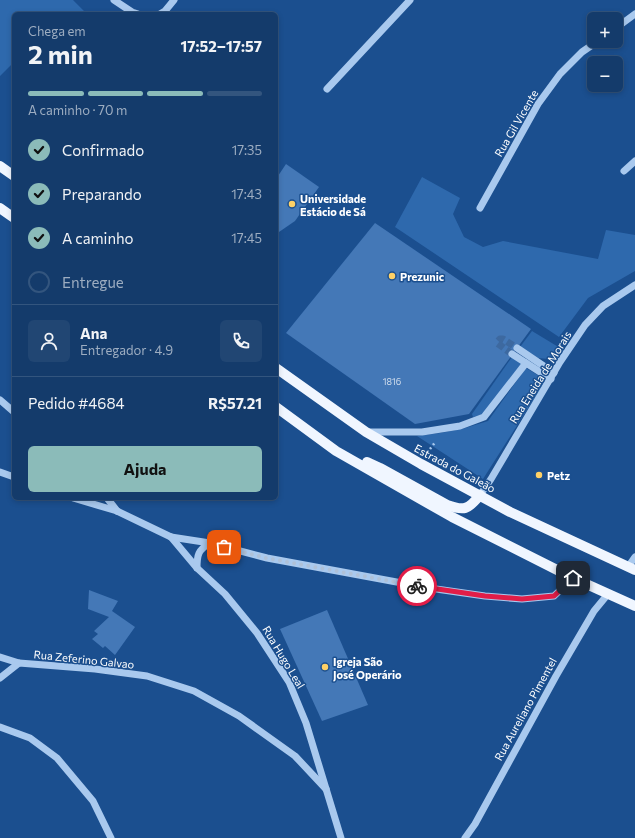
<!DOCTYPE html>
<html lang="pt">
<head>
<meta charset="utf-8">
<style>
	body { margin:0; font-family:Commissioner,sans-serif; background:#214673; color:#f1f3f6; height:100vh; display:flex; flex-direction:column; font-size:15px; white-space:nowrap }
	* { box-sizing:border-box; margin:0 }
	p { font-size:13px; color:#9dadc1 }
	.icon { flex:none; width:22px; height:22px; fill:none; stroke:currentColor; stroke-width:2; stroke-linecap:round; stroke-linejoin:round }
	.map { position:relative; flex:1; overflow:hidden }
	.sheet { position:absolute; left:12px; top:12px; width:266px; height:488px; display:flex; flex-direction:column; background:#143b6b; border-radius:6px; box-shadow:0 2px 6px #0003,0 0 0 1px #33557e }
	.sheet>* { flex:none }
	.fabs { position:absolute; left:587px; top:12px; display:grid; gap:8px }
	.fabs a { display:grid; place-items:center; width:36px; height:36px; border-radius:6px; background:#143b6b; box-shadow:0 2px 6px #0003,0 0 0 1px #33557e; font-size:20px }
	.pin { position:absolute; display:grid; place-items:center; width:34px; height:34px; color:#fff; margin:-17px; border-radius:8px; box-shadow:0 2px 6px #0006 }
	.courier { position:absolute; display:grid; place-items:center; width:40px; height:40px; margin:-20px; border:3px solid #e11d48; border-radius:50%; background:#fff; color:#222; box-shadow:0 1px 5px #0007 }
	.headline em { font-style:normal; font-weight:700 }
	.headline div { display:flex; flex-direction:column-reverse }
	.headline { display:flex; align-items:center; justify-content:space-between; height:68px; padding:0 16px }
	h1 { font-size:26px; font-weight:700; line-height:30px }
	.bar { display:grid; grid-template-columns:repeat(4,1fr); gap:6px 4px; align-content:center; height:48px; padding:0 16px }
	.bar i { height:5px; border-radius:3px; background:#33557e }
	.bar .current { background:#8bbbb9 }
	.bar p { grid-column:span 4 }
	.line { display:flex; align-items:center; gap:10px; padding:0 16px; border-top:1px solid #33557e }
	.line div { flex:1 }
	.round { display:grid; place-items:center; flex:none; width:42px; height:42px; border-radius:6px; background:#214673 }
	ol { padding:0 16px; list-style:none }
	li { display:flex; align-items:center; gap:12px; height:44px }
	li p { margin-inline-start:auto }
	li .icon { padding:4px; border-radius:50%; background:#8bbbb9; color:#111; stroke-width:4 }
	li:last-child { color:#9dadc1 }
	li i { width:22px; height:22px; border:2px solid #33557e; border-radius:50% }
	.cta { display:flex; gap:8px; margin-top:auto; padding:8px 16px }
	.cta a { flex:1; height:46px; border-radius:6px; background:#8bbbb9; color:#111; font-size:16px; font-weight:700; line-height:46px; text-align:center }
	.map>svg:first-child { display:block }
	.green { fill:#2e69ad }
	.building { fill:#4478b7 }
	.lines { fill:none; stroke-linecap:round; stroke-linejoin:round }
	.minor-tunnel { stroke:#3d69a0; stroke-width:7; stroke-dasharray:7 3.5; stroke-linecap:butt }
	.path { stroke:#a9c9ee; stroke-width:2.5; stroke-dasharray:2 3; stroke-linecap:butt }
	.minor { stroke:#a9c9ee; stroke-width:7 }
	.major { stroke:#f0f6ff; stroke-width:10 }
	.done { stroke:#afc1d8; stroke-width:4; stroke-dasharray:0 7.2 }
	.route { stroke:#e11d48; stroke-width:5 }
	.poi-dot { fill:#ffd166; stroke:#1b4f8f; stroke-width:1.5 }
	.labels { text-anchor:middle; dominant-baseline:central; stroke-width:3; stroke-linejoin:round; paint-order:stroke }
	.number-label { font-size:9px; fill:#d0dded }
	.street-label { font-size:11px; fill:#fff; stroke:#1b4f8f }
	.poi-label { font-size:11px; font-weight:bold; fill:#fff; stroke:#1b4f8f; text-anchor:start }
</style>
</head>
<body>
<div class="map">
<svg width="635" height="838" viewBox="0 0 635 838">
	<rect width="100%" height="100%" fill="#1b4f8f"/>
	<g class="green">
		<polygon points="0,0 73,0 87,14 14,14 14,62 0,76"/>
		<polygon points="422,177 460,198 453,214 464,237 483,247 503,241 598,259 606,230 635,235 635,271 588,298 559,337 395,227"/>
		<polygon points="532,331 565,351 560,360 538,358 520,347"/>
		<polygon points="512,357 522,363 484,414 473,417 472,414"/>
		<polygon points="526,368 546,380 483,479 417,436 440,433 462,429 488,421"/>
	</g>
	<g class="building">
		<polygon points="286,164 319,187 295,221 279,232 276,230 276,179"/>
		<polygon points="375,223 531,329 469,414 415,424 286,333"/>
		<polygon points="89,590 118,601 112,611 135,627 115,655 105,646 103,648 92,639 98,634 94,631 109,617 88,609"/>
		<polygon points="327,610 368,705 322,721 280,629"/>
	</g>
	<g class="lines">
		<polyline class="minor-tunnel" points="512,354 497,343 498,341 500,339 503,339 517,348"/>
		<polyline class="path" points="427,453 436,441"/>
		<g class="minor">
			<polyline points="114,0 132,12 138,14"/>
			<polyline points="160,14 165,11 174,0"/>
			<polyline points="616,28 635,14"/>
			<polyline points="327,89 410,0"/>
			<polyline points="624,171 635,161"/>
			<polyline points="480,208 538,104 560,74 582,52 598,41"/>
			<polyline points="517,348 554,373"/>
			<polyline points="512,354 551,379"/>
			<polyline points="0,400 14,412"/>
			<polyline points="367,432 422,432 460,426 484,417 526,363"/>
			<polyline points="0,472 14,477"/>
			<polyline points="480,495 491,479 560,362 585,325 603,306 635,285"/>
			<polyline points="73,498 117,511 171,537 210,543 267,558 429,588 485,596 522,599 554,596 573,578"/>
			<polyline points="107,498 117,511"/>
			<polyline points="171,537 197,568 225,594 257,633 289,682 306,723 341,838"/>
			<polyline points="628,567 635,557"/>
			<path d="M 197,568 C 197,555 198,550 210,543"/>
			<polyline points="0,657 19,663"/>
			<polyline points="0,678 19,663 95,669 147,676 194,691 239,716 295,756 326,789"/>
			<polyline points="0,727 30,738 57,758 93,801 111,838"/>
			<polyline points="465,838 475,824 556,676 594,611 608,594"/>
		</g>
		<g class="major">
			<polyline points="0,166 14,176"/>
			<polyline points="0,208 14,218"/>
			<polyline points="276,368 366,432 421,464 510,512 635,570"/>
			<polyline points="276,407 336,451 452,517 573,578 635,606"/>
			<path d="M 367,462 L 380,468 L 447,505 C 464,511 468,510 480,495"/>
		</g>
	</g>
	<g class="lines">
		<polyline class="done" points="224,547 266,558 417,586"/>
		<polyline class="route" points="417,586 485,596 522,599 554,596 573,578"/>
	</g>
	<g class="poi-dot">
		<circle cx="292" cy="204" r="4"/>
		<circle cx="392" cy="276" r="4"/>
		<circle cx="539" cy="475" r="4"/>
		<circle cx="325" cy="667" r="4"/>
	</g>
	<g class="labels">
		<g class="number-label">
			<text x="392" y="381">1816</text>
		</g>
		<g class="street-label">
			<text transform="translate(516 123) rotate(-60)">Rua Gil Vicente</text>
			<text transform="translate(540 377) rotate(-58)">Rua Eneida de Morais</text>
			<text transform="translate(455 468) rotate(28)">Estrada do Galeão</text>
			<text transform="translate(284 657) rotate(59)">Rua Hugo Leal</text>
			<text transform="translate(84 659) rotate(6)">Rua Zeferino Galvao</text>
			<text transform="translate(525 709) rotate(-61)">Rua Aureliano Pimentel</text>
		</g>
		<g class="poi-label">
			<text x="300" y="198">Universidade<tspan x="300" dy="13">Estácio de Sá</tspan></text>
			<text x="400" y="276">Prezunic</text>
			<text x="547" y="475">Petz</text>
			<text x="333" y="661">Igreja São<tspan x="333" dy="13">José Operário</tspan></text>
		</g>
	</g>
</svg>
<div class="fabs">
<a>+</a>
<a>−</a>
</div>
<div class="pin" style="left:224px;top:547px;background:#ea580c"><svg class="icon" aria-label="bag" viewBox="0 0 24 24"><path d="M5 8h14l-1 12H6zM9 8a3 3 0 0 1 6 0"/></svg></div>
<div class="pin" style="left:573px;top:578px;background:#1f2937"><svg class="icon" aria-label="home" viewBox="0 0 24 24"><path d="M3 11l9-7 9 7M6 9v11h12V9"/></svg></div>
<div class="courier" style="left:417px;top:586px"><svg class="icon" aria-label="bike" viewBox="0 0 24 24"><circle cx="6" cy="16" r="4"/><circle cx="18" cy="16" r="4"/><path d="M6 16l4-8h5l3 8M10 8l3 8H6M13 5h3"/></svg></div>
<section class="sheet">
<div class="headline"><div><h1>2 min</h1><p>Chega em</p></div><em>17:52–17:57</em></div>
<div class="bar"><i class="current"></i><i class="current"></i><i class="current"></i><i></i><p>A caminho · 70 m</p></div>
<ol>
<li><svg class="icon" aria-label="check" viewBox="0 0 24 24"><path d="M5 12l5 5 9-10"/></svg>Confirmado<p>17:35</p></li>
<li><svg class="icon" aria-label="check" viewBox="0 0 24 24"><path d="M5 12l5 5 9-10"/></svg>Preparando<p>17:43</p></li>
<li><svg class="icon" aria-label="check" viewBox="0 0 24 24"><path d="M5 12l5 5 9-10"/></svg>A caminho<p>17:45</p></li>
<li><i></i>Entregue</li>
</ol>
<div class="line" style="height:72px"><a class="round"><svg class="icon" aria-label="person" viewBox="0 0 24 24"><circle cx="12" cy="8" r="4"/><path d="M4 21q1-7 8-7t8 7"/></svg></a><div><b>Ana</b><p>Entregador · 4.9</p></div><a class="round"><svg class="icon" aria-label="phone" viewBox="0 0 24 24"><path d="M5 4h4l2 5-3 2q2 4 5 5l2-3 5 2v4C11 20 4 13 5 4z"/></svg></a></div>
<div class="line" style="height:52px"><div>Pedido #4684</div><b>R$57.21</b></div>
<div class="cta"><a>Ajuda</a></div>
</section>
</div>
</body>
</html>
